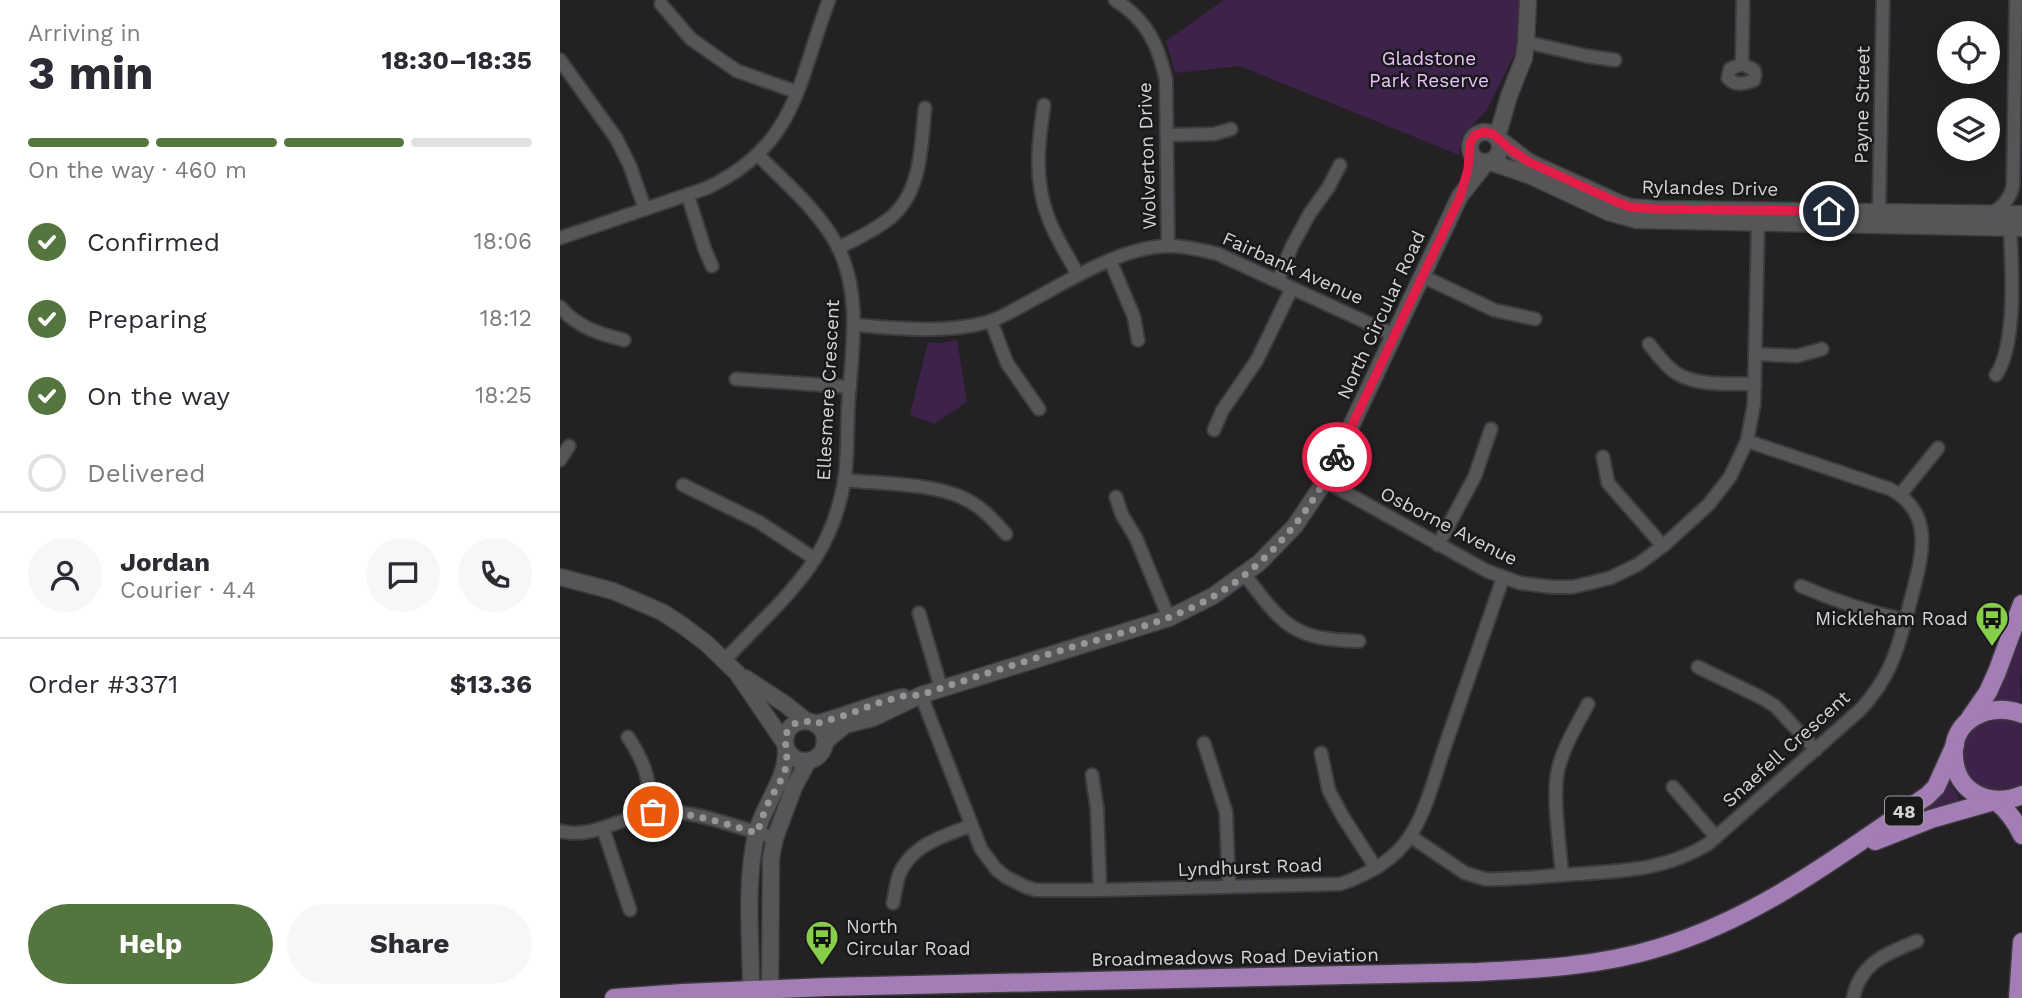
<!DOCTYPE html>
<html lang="en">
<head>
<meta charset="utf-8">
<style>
	body { margin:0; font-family:"Work Sans",sans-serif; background:#f7f7f7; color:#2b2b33; height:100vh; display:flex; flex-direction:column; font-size:26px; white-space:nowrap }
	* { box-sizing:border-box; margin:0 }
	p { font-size:23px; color:#7c7c81 }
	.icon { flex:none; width:38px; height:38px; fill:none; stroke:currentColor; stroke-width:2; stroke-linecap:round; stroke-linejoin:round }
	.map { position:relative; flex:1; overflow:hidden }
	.drawer { display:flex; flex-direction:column; background:#fff; width:560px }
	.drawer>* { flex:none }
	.tools { position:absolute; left:1377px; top:21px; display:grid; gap:14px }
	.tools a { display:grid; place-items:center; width:63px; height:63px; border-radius:50%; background:#fff; box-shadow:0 4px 18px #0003; font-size:35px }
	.pin { position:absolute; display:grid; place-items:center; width:60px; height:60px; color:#fff; margin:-30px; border:4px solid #fff; border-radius:50%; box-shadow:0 2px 7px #0007 }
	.courier { position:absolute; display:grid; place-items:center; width:70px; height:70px; margin:-35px; border:5px solid #e11d48; border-radius:50%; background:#fff; color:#222; box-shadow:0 2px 9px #0007 }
	.overview em { font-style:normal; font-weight:700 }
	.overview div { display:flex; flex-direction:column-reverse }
	.overview { display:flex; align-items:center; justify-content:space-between; height:119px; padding:0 28px }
	h1 { font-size:46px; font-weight:700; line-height:52px }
	.bar { display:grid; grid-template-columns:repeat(4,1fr); gap:10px 7px; align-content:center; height:84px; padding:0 28px }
	.bar i { height:9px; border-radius:5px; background:#e1e1e2 }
	.bar .active { background:#54753d }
	.bar p { grid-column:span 4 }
	.line { display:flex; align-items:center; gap:18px; padding:0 28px; border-top:2px solid #e1e1e2 }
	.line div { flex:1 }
	.round { display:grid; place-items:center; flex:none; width:74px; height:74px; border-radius:37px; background:#f7f7f7 }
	ol { padding:0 28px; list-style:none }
	li { display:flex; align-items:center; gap:21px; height:77px }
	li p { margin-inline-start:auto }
	li .icon { padding:7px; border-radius:50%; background:#54753d; color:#fff; stroke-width:4 }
	li:last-child { color:#7c7c81 }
	li i { width:38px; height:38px; border:4px solid #e1e1e2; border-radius:50% }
	.button { display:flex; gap:14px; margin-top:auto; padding:14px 28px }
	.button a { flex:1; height:80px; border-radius:42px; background:#54753d; color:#fff; font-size:28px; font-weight:700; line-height:80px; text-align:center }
	.button a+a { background:#f7f7f7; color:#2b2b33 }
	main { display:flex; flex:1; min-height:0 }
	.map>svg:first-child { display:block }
	.green { fill:#3d234a }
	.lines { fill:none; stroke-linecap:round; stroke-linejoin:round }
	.minor-casing { stroke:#3d3b3e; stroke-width:16 }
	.tertiary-casing { stroke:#3d3b3e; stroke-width:19 }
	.primary-casing { stroke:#3d3b3e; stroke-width:21 }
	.minor { stroke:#575558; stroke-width:12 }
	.tertiary { stroke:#575558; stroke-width:16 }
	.primary { stroke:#a37db6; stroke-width:18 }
	.done { stroke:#979597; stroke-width:7; stroke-dasharray:0 12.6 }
	.route { stroke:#e11d48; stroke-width:9 }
	.labels { text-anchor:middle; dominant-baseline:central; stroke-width:5; stroke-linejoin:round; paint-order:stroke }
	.shield { fill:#1a181b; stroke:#9d9b9d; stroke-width:2 }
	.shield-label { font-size:18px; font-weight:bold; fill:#d5d3d5 }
	.park-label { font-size:19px; fill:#e8c2fd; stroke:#1a181b }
	.street-label { font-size:19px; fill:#d5d3d5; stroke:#1a181b }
	.poi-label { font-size:19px; fill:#d5d3d5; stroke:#1a181b; text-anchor:end }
</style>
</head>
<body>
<main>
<section class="drawer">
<div class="overview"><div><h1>3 min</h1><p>Arriving in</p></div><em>18:30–18:35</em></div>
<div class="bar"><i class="active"></i><i class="active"></i><i class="active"></i><i></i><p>On the way · 460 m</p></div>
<ol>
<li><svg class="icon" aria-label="check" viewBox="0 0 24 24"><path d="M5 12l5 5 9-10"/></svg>Confirmed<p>18:06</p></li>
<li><svg class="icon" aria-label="check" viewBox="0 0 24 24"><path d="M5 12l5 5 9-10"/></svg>Preparing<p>18:12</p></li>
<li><svg class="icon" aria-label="check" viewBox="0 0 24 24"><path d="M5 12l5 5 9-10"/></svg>On the way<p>18:25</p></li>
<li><i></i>Delivered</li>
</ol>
<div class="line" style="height:126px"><a class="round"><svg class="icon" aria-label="person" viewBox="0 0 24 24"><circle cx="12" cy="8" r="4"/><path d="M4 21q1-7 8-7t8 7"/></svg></a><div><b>Jordan</b><p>Courier · 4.4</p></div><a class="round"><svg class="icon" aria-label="chat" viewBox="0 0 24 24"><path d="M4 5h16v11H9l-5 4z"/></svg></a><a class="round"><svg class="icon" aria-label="phone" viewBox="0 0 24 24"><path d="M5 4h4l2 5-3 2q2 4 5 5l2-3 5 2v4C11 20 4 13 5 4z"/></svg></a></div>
<div class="line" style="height:91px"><div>Order #3371</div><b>$13.36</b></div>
<div class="button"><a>Help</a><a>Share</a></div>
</section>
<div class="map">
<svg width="1462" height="998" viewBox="0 0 1462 998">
	<rect width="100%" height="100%" fill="#232124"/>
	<g class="green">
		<polygon points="664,0 959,0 959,35 955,53 927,110 902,136 899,155 680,66 615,73 606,41"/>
		<polygon points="397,340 407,402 374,424 350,415 368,342 380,343"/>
		<polygon points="1462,622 1462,669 1460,685 1462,710 1431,705 1431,699"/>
		<path d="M 1448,717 L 1462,722 L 1462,788 C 1456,790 1447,795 1441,794 C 1435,793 1425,790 1419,787 C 1395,775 1398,734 1421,722 C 1428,718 1440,718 1448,717 Z"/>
		<polygon points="1389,781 1399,798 1397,804 1340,821"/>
	</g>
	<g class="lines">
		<defs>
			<g id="minor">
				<path d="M 555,0 C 587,20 598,44 606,80 L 608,245"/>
				<polyline points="101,4 131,39 177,71 237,92"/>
				<polyline points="966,42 1027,56 1055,60"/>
				<polyline points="0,60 56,138 70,166 85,209"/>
				<path d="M 1182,64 L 1194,70 L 1195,75 L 1194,80 C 1184,84 1175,86 1168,78 L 1170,69 Z"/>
				<polyline points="1182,64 1183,0"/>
				<path d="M 484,105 C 478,143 474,180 488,217 C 495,237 508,256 518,275"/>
				<polyline points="607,135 654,134 671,129"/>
				<polyline points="128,196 145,250 152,266"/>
				<polyline points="1319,211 1323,0"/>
				<path d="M 1432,213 C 1443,207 1450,199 1453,186 L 1456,0"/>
				<path d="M 0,238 L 147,188 C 237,145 237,84 269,0"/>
				<path d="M 278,248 C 296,239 314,231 330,218 C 362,192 361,145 365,108"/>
				<polyline points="550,260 574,317 578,340"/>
				<polyline points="862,276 934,310 975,319"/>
				<polyline points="718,280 732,246 750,213 768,188 780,165"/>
				<path d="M 0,307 C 17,327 39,334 64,340"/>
				<polyline points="431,321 447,363 479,409"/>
				<path d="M 294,325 C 339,328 384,334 428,322 C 444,317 461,306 476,298 C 513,278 567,245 610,246 C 626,246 642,250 658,254 L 834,335"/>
				<path d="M 1089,344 C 1097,354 1105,366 1116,373 C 1139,387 1169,383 1195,384"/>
				<polyline points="1195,354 1237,356 1262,349"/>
				<path d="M 1436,375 C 1457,344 1452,266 1450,228"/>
				<polyline points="176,379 290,387"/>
				<polyline points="654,430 662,411 697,360 732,288"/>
				<polyline points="1043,457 1048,483 1103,546"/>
				<polyline points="0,460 9,446"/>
				<path d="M 284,480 C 320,484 379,483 409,501 C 424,509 435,522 446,534"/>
				<polyline points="765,481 927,571 960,583 992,587 1013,587 1050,578 1077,565 1103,546 1149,504 1170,477 1187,441 1194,404 1198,222"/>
				<polyline points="123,485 199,522 255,559"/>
				<polyline points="1340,495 1378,448"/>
				<polyline points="556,497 562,515 576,538 609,618"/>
				<polyline points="878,545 915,476 931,429"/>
				<path d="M 685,575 C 723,625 733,640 799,641"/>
				<path d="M 1241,586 C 1275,601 1309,612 1345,620"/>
				<polyline points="359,613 381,688"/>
				<path d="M 165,660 C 193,629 235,592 256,557 C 270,535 279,509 284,483 C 288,459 287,433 288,409 C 291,355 303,298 278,247 C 259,211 227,184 199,156"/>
				<polyline points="1138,667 1202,698 1215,706 1256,750"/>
				<path d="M 361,695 L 421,849 L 436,869 L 446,877 L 466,887 L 476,890 L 540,890 L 780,884 C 807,875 834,861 850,836 C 867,810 875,775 885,746 C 904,690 924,634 943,578"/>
				<path d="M 68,737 C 87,766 88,778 93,812"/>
				<polyline points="644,743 666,812 669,887"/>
				<polyline points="761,753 769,791 783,817 816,868"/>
				<polyline points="532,775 537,808 540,890"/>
				<polyline points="1113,787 1156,837"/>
				<polyline points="43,828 70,910"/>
				<path d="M 0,831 C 33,840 62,816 94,812 C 131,808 179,828 215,838"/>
				<path d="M 850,836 L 905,873 L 925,879 C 950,880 976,877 1001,875 C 1053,871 1101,873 1148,844 L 1300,710 C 1333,675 1339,644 1351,599 C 1361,560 1377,513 1330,489 L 1187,441"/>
				<path d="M 1002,875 C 1000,846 992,797 998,770 C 1003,747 1017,725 1028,704"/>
				<path d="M 333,903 C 335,894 336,884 339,875 C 351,845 383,836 410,826"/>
				<path d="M 1293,998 C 1301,962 1326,954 1357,941"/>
			</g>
			<g id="tertiary">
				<circle cx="925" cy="147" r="15"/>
				<polyline points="937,137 949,96 964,58 966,42 968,0"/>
				<polyline points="938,138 969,162 1059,203 1070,207 1096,209 1462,214"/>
				<polyline points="930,162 971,176 1048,212 1077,220 1462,228"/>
				<polyline points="0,577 53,591 102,612 122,625 146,643 177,673 224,742"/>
				<polyline points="185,678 225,704 246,721"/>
				<circle cx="245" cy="741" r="20"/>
				<path d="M 255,724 C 285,716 313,704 343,697"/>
				<polyline points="265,742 285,725 313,718 361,695 609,618 653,596 699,563 735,526 765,481 900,196 926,163"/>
				<polyline points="210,989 211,858 215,838 234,787 248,761"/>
				<path d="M 191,990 C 191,939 185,885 196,835 C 203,804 227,781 226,750"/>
			</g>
			<g id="primary">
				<path d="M 1462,714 C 1430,701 1391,719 1394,757 C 1396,794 1432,808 1462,795"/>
				<polyline points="1410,718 1428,692 1437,672 1462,604"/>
				<path d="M 1436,801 C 1447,810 1456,822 1462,835"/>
				<polyline points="1315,841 1371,819 1434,801"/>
				<path d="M 54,998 L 123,993 L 267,987 L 918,972 C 979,969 1040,966 1098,948 C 1199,918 1281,854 1367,796 L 1376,787 L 1395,745"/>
				<polyline points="1458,998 1462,942"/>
			</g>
		</defs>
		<use href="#minor" class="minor-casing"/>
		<use href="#tertiary" class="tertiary-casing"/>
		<use href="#primary" class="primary-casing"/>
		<use href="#minor" class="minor"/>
		<use href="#tertiary" class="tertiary"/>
		<use href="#primary" class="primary"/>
	</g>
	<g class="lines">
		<path class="done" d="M 93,812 C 129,811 162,823 197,833 L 206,807 L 224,774 L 227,762 L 225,735 L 233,724 L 246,721 L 255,724 L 289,714 L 318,703 L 343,696 L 361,695 C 410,678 460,663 509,648 C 550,636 592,626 631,608 C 696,578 746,522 777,457"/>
		<polyline class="route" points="777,457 900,197 908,169 910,143 915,135 924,132 933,134 950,149 969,162 1059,203 1070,207 1096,209 1269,211"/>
	</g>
	<defs>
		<symbol id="bus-pin" viewBox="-11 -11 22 30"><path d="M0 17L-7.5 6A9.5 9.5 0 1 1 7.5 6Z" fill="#87cf4a" stroke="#1a181b"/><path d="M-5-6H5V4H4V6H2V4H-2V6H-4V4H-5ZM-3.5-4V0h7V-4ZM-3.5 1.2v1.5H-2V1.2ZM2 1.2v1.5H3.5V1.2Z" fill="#111"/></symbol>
	</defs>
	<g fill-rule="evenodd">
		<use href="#bus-pin" x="1413" y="599" width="38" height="52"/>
		<use href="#bus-pin" x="243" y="918" width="38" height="52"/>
	</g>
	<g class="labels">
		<rect class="shield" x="1325" y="796.5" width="38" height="29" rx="5"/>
		<g class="shield-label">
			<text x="1344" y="811">48</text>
		</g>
		<g class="park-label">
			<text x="869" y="58">Gladstone<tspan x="869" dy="22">Park Reserve</tspan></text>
		</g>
		<g class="street-label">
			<text transform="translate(1302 105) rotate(-89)">Payne Street</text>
			<text transform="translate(587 156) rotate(-92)">Wolverton Drive</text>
			<text transform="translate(1150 188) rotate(1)">Rylandes Drive</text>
			<text transform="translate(733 268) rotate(24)">Fairbank Avenue</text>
			<text transform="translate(821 315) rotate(-65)">North Circular Road</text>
			<text transform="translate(268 390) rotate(-87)">Ellesmere Crescent</text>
			<text transform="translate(889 526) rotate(27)">Osborne Avenue</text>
			<text transform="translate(1226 749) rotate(-42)">Snaefell Crescent</text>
			<text transform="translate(690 867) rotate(-2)">Lyndhurst Road</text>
			<text transform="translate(675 957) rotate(-1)">Broadmeadows Road Deviation</text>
		</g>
		<g class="poi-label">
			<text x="1408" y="618">Mickleham Road</text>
			<text x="286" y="926" text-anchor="start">North<tspan x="286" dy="22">Circular Road</tspan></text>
		</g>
	</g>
</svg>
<div class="tools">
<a><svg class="icon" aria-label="locate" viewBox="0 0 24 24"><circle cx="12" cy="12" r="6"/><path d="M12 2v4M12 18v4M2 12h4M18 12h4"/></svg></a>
<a><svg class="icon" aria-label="layers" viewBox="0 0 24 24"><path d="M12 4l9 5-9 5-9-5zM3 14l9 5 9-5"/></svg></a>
</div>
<div class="pin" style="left:93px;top:812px;background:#ea580c"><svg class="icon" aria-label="bag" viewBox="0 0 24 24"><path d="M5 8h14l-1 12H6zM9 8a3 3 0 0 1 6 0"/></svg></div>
<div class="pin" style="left:1269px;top:211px;background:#1f2937"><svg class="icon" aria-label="home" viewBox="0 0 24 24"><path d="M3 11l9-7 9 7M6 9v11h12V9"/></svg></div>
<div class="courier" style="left:777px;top:457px"><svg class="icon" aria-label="bike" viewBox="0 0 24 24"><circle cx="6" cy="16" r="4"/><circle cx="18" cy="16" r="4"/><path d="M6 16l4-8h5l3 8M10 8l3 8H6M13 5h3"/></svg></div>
</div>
</main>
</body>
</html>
